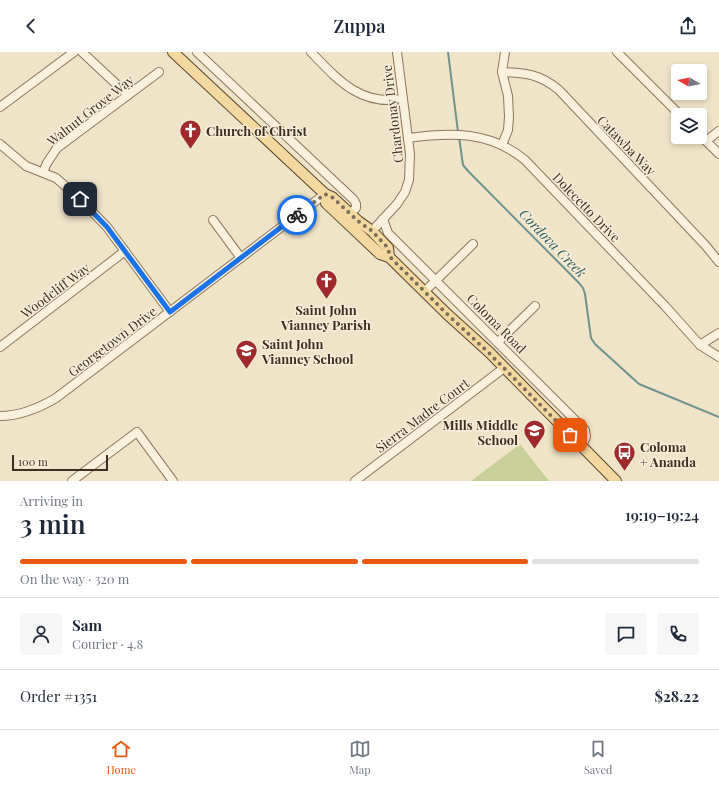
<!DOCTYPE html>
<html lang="en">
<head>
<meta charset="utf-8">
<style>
	body { margin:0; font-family:"Playfair Display",serif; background:#f6f6f7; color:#1f2937; height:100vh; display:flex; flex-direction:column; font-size:15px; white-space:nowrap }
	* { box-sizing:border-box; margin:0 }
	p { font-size:13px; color:#747a83 }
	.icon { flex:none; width:22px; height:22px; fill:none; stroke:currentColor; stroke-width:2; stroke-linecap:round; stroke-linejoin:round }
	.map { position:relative; height:429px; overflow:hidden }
	.sheet { display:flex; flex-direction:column; background:#fff; flex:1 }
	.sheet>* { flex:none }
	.needle { width:26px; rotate:279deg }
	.tools { position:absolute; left:671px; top:12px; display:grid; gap:8px }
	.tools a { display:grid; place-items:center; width:36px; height:36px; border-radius:4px; background:#fff; box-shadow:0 2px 6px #0003; font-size:20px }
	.scale { position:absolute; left:12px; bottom:10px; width:96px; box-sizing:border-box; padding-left:4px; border:2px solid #3d2e20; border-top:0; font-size:11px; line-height:14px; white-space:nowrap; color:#3d2e20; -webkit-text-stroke:3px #f7eed8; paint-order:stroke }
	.pin { position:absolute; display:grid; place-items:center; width:34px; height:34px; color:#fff; margin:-17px; border-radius:8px; box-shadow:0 2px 6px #0006 }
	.courier { position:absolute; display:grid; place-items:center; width:40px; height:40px; margin:-20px; border:3px solid #1a73e8; border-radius:50%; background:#fff; color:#222; box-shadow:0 1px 5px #0007 }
	.head em { font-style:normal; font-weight:600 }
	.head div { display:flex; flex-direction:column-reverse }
	.head { display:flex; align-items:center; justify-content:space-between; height:68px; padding:0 20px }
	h1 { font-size:26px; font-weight:600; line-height:30px }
	.bar { display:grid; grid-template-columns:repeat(4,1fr); gap:6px 4px; align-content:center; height:48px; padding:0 20px }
	.bar i { height:5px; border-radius:3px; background:#e0e1e3 }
	.bar .current { background:#ea580c }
	.bar p { grid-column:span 4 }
	.line { display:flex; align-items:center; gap:10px; padding:0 20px; border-top:1px solid #e0e1e3 }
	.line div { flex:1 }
	.round { display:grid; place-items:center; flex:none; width:42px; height:42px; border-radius:4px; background:#f6f6f7 }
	header { display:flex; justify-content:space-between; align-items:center; height:52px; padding:0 20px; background:#fff; font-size:18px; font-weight:600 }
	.tab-bar { display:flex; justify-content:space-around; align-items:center; height:56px; border-top:1px solid #e0e1e3; background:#fff; font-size:11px; color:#747a83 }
	.tab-bar a { display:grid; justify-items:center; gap:2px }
	.tab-bar .current { color:#ea580c }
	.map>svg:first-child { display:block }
	.green { fill:#c9cf9b }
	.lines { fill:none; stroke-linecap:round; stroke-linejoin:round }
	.stream { stroke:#6f938a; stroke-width:2 }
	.minor-casing { stroke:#8d765c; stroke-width:10 }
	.major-casing { stroke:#5b4430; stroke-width:12 }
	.minor { stroke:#faf1dc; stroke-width:8 }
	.major { stroke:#f3d9a0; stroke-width:10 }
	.done { stroke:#7c6e5b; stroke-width:4; stroke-dasharray:0 7.2 }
	.route { stroke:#1a73e8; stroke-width:5 }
	.labels { text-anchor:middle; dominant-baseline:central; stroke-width:3; stroke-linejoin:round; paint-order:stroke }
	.street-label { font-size:13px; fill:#3d2e20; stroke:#f7eed8 }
	.poi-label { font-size:13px; font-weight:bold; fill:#3d2e20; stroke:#f7eed8; text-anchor:start }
	.water-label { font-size:14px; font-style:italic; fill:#2f5d5a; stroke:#f7eed8 }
</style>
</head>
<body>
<header><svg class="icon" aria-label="back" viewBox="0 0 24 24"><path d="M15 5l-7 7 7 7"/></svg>Zuppa<svg class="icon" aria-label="share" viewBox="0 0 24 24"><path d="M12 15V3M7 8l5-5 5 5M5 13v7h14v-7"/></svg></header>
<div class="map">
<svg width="719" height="429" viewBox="0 0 719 429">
	<rect width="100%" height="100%" fill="#f0e4c8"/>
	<polygon class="green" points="520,392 549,429 471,429"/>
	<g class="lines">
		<g class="stream">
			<polyline points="448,0 458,80"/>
			<polyline points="459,85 463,113 468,119 579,231 583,236 585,242 591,286 595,292 639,332 719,365"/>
		</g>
		<defs>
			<g id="minor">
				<polyline points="82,0 128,43"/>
				<polyline points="197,0 354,148 356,152 356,156 350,162"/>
				<path d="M 311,0 C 338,28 360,54 403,47"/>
				<polyline points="617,0 680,63"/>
				<path d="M 502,20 C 526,21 540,22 559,38 L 706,194 L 719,210"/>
				<polyline points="0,55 74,0"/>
				<polyline points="700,83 719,102"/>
				<path d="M 408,86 C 451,80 490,79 525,108 L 665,254 L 700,293 L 719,305"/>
				<polyline points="706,89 719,79"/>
				<polyline points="0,92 26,114 56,126 80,147 107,175 170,260"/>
				<polyline points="502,93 508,78 509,65 508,44 502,20 505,0"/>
				<polyline points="43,120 47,111 57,96 159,20"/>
				<polyline points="383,167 388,181 585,378 586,385 582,394"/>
				<polyline points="213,168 241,206"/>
				<polyline points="372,179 397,152 405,140 409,128 410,102 397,0"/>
				<polyline points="424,240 473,192"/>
				<polyline points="498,290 535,254"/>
				<polyline points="700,293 719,281"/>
				<polyline points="0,295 125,199"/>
				<path d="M 0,364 C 20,364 39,356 56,346 L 325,142"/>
				<polyline points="72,429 137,380 173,429"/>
				<polyline points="355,429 504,316"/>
			</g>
			<g id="major">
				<polyline points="173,0 325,142 332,145 358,169 372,179 388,196 389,205"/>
				<polyline points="325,142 326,151 380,202 389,205 447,262 489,300 616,429"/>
			</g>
		</defs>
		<use href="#minor" class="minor-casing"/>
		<use href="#major" class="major-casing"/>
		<use href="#minor" class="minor"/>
		<use href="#major" class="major"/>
	</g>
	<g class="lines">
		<polyline class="done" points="297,163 325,142 332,145 358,169 372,179 388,196 390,205 447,262 488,300 570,383"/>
		<polyline class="route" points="80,147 107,175 170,260 297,163"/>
	</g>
	<defs>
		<symbol id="church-pin" viewBox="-11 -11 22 30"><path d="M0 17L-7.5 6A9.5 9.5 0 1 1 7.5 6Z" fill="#9e2a2b" stroke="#f7eed8"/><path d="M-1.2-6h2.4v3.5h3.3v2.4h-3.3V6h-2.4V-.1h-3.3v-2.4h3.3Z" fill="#fff"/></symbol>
		<symbol id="school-pin" viewBox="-11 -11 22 30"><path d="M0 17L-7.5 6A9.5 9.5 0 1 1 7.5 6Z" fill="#9e2a2b" stroke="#f7eed8"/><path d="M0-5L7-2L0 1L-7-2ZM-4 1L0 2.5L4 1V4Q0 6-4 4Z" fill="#fff"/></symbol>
		<symbol id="bus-pin" viewBox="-11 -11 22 30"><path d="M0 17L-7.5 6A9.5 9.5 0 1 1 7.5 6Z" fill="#9e2a2b" stroke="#f7eed8"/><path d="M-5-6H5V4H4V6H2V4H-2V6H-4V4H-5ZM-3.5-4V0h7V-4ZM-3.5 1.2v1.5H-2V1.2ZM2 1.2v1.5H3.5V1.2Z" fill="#fff"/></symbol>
	</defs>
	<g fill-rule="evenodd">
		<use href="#church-pin" x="178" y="66" width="25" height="34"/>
		<use href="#church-pin" x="314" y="216" width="25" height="34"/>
		<use href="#school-pin" x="234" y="286" width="25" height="34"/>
		<use href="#school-pin" x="522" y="366" width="25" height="34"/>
		<use href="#bus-pin" x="612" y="388" width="25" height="34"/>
	</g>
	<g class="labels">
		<g class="street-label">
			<text transform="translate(90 58) rotate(-38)">Walnut Grove Way</text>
			<text transform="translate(392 62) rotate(-97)">Chardonay Drive</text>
			<text transform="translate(627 93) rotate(46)">Catawba Way</text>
			<text transform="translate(587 155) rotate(46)">Dolecetto Drive</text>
			<text transform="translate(55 238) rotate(-37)">Woodcliff Way</text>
			<text transform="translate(497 271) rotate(45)">Coloma Road</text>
			<text transform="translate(112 289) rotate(-37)">Georgetown Drive</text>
			<text transform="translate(422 363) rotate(-37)">Sierra Madre Court</text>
		</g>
		<g class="poi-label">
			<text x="206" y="78">Church of Christ</text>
			<text x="326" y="257" text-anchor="middle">Saint John<tspan x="326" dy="15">Vianney Parish</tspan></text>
			<text x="262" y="291">Saint John<tspan x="262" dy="15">Vianney School</tspan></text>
			<text x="518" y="372" text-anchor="end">Mills Middle<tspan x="518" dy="15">School</tspan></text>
			<text x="640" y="394">Coloma<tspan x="640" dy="15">+ Ananda</tspan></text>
		</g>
		<g class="water-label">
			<text transform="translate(553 191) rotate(46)">Cordova Creek</text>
		</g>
	</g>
</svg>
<div class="tools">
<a><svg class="needle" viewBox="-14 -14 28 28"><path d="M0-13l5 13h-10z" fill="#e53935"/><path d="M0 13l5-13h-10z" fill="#747a83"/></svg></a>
<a><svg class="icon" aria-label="layers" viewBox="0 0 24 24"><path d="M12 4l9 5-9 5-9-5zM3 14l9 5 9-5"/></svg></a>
</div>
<div class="scale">100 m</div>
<div class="pin" style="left:570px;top:383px;background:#ea580c"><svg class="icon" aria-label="bag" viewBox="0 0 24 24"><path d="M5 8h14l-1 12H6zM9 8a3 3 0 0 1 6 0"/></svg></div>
<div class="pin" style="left:80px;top:147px;background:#1f2937"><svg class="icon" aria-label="home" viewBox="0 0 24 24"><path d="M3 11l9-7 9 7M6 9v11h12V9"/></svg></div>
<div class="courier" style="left:297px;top:163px"><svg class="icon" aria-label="bike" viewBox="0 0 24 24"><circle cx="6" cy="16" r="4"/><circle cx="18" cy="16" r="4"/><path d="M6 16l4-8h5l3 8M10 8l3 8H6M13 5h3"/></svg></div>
</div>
<section class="sheet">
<div class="head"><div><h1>3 min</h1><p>Arriving in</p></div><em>19:19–19:24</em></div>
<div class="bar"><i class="current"></i><i class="current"></i><i class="current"></i><i></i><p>On the way · 320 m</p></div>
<div class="line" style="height:72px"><a class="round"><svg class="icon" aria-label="person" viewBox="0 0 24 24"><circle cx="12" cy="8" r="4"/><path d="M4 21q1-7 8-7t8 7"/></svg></a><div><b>Sam</b><p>Courier · 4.8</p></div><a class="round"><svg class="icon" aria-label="chat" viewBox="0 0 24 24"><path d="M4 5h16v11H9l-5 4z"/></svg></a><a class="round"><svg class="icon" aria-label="phone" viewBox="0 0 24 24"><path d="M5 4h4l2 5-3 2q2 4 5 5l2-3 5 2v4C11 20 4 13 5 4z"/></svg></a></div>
<div class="line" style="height:52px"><div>Order #1351</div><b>$28.22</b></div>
</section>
<nav class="tab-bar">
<a class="current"><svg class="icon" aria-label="home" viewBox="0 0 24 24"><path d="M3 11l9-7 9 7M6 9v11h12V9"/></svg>Home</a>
<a><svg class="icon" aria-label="map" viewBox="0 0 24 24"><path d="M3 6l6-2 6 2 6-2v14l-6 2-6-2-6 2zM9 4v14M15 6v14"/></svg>Map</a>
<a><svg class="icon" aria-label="saved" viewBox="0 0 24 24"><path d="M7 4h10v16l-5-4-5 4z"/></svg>Saved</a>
</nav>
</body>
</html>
